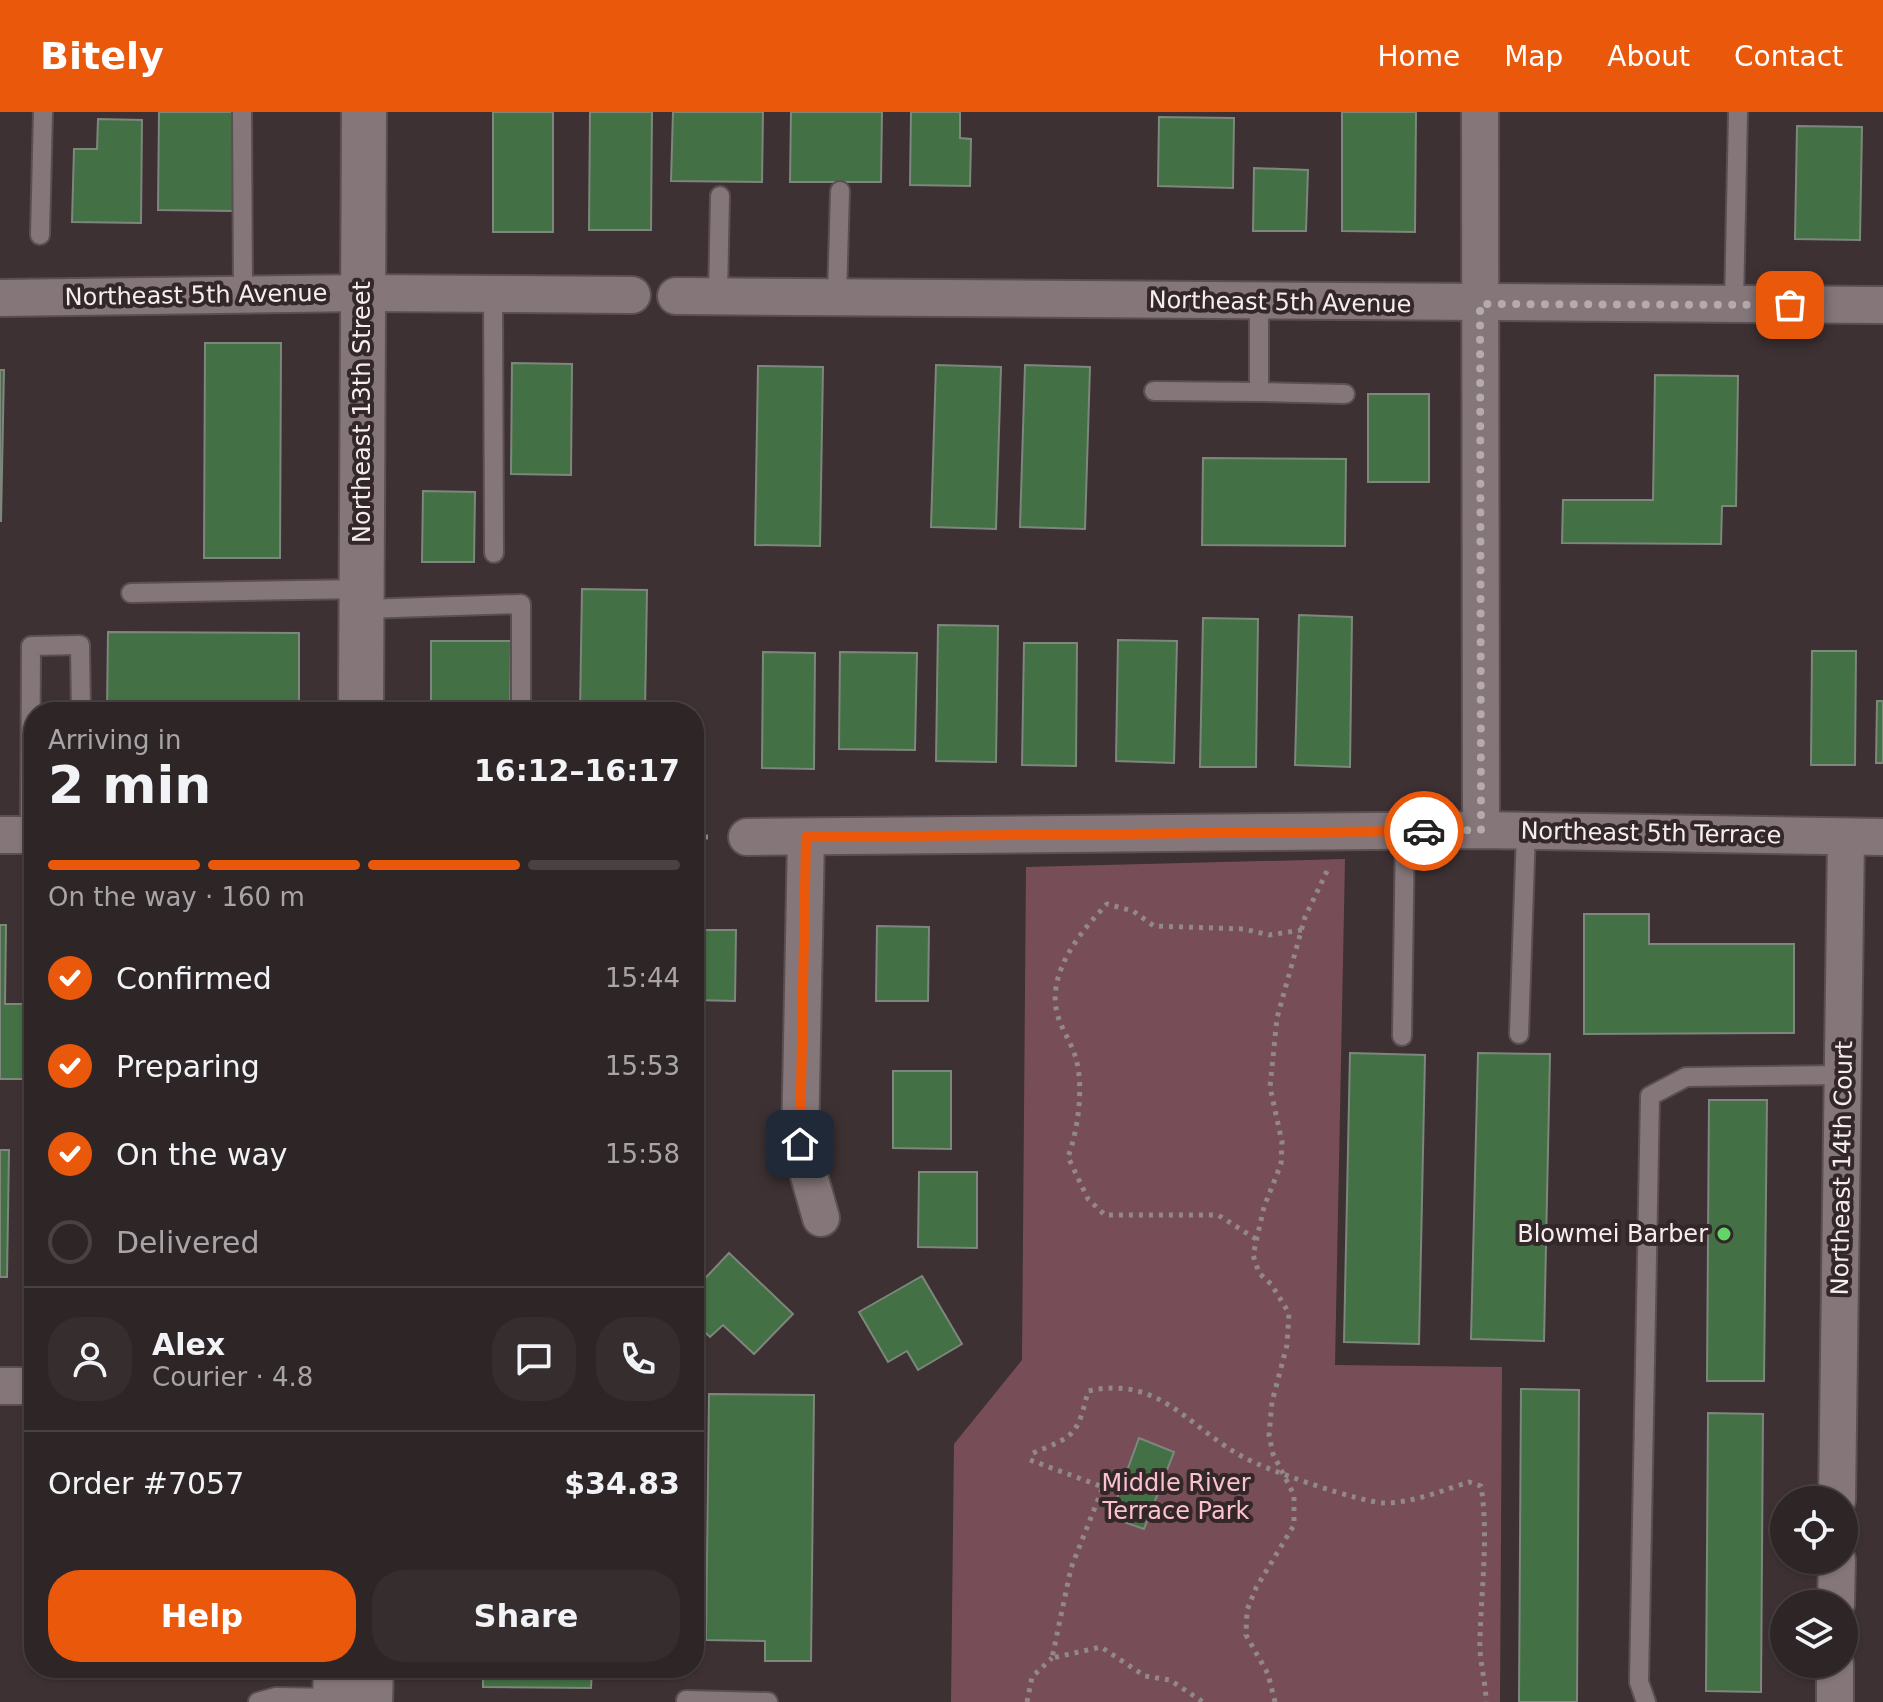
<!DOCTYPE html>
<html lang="en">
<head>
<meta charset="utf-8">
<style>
	body { margin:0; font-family:"DejaVu Sans",sans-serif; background:#362d2e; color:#f1f3f6; height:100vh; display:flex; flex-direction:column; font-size:30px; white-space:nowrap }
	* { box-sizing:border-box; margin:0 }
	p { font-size:26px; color:#a7a5a7 }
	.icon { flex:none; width:44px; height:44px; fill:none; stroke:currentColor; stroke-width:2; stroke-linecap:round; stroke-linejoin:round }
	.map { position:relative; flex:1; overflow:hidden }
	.details { position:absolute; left:24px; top:590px; width:680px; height:976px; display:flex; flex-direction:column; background:#2e2526; border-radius:32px; box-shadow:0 2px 6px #0004,0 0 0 2px #494243 }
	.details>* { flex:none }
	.tools { position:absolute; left:1770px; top:1374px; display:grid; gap:16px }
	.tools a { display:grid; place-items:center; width:88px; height:88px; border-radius:50%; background:#2e2526; box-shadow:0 2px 6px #0004,0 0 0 2px #494243; font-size:40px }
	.pin { position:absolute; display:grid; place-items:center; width:68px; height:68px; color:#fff; margin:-34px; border-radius:16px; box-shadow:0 4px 12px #0006 }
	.courier { position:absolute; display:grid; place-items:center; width:80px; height:80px; margin:-40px; border:6px solid #ea580c; border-radius:50%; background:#fff; color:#222; box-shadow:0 2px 10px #0007 }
	.overview em { font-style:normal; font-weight:700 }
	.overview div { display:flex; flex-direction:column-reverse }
	.overview { display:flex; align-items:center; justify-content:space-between; height:136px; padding:0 24px }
	h1 { font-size:52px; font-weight:700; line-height:60px }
	.bar { display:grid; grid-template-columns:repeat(4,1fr); gap:12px 8px; align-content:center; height:96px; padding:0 24px }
	.bar i { height:10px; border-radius:6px; background:#494243 }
	.bar .on { background:#ea580c }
	.bar p { grid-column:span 4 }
	.line { display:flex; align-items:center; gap:20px; padding:0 24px; border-top:2px solid #494243 }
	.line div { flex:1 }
	.round { display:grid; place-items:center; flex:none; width:84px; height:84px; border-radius:32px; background:#362d2e }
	ol { padding:0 24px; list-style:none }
	li { display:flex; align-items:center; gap:24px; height:88px }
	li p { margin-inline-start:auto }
	li .icon { padding:8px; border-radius:50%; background:#ea580c; color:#fff; stroke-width:4 }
	li:last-child { color:#a7a5a7 }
	li i { width:44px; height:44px; border:4px solid #494243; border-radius:50% }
	.cta { display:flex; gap:16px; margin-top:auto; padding:16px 24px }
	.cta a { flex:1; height:92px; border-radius:32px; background:#ea580c; color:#fff; font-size:32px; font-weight:700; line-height:92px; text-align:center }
	.cta a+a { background:#362d2e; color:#f1f3f6 }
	header { display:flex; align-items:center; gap:48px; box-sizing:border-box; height:112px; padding:0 40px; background:#ea580c; color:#fff }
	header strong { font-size:38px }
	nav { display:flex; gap:44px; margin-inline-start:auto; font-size:28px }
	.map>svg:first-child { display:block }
	.green { fill:#774e58 }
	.building { fill:#437044; stroke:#7d877c; stroke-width:2 }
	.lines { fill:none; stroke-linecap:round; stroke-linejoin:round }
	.service-casing { stroke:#5a4f52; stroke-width:22 }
	.minor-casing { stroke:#5a4f52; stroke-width:40 }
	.tertiary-casing { stroke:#5a4f52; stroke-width:48 }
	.path { stroke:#92888a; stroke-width:5; stroke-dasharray:4 6; stroke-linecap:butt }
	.service { stroke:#857679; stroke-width:18 }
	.minor { stroke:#857679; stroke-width:36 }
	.tertiary { stroke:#857679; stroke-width:44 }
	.done { stroke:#b5abad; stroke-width:8; stroke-dasharray:0 14.4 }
	.route { stroke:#ea580c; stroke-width:10 }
	.poi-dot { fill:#63d468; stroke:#332729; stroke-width:3 }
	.labels { text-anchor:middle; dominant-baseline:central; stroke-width:8; stroke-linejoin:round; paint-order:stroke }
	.street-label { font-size:24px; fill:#f5edee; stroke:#332729 }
	.poi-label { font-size:24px; fill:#f5edee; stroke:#332729; text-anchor:end }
	.park-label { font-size:24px; fill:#fbc1ce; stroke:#332729 }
</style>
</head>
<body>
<header>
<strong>Bitely</strong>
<nav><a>Home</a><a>Map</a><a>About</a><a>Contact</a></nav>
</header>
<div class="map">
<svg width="1883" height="1590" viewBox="0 0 1883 1590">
	<rect width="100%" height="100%" fill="#3d3133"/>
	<polygon class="green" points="1345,747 1335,1253 1502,1255 1500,1590 951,1590 954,1332 1022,1248 1026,755"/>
	<g class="building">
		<polygon points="159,0 234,0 233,99 158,98"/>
		<rect x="493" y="0" width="60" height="120"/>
		<polygon points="590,0 652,0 651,118 589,118"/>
		<polygon points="673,0 763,0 762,70 671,69"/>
		<polygon points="791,0 882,0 881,70 790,70"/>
		<polygon points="911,0 960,0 960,26 971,27 970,74 910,73"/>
		<polygon points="1342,0 1416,0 1415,120 1342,119"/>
		<polygon points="1159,5 1234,6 1233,76 1158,74"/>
		<polygon points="98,7 142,8 141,111 72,110 74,37 97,37"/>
		<polygon points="1797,14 1862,15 1860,128 1795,127"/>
		<polygon points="1254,56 1308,58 1306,119 1253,119"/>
		<polygon points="205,231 281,231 280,446 204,446"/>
		<polygon points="512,251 572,252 571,363 511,362"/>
		<polygon points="936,253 1001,255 996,417 931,415"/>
		<polygon points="1025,253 1090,255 1085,417 1020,415"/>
		<polygon points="758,254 823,255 820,434 755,433"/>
		<polygon points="0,258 4,258 1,409 0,409"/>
		<polygon points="1655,263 1738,264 1736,394 1722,394 1721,432 1562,431 1563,388 1653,388"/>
		<rect x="1368" y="282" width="61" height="88"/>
		<polygon points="1203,346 1346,347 1345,434 1202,433"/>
		<polygon points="423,379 475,380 474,450 422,450"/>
		<polygon points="582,477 647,478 645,600 580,600"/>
		<polygon points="1299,503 1352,505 1350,655 1295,653"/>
		<polygon points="1203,506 1258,507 1256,655 1200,655"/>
		<polygon points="938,513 998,514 996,650 936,649"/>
		<polygon points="108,520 299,521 299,600 107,600"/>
		<polygon points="1118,528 1177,529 1174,651 1116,649"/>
		<polygon points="431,529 511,529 510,600 431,600"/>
		<polygon points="1024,531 1077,531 1076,654 1022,653"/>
		<polygon points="1812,539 1856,539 1855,653 1811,653"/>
		<polygon points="763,540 815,541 814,657 762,656"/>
		<polygon points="840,540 917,541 915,638 839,637"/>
		<polygon points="1877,589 1883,589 1883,651 1876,651"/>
		<polygon points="1584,802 1649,802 1649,832 1794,832 1794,921 1584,922"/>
		<polygon points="0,813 6,813 5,892 34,892 34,967 0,967"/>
		<polygon points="877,814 929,815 928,889 876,889"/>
		<polygon points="694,818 736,818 735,889 694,888"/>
		<polygon points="1350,941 1425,943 1419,1232 1344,1230"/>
		<polygon points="1478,941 1550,942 1544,1229 1471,1227"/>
		<polygon points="893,959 951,959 951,1037 893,1036"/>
		<polygon points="1709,988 1767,988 1764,1269 1707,1269"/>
		<polygon points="0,1038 9,1038 7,1165 0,1165"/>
		<polygon points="919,1060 977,1060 977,1136 918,1135"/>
		<polygon points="729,1141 793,1202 754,1242 723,1213 710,1225 694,1210 694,1178"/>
		<polygon points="922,1164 962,1232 918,1258 907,1239 888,1250 859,1200"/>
		<polygon points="1521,1277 1579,1278 1577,1590 1519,1590"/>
		<polygon points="709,1282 814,1283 811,1549 765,1549 765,1529 706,1528"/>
		<polygon points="1708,1301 1763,1302 1761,1580 1706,1579"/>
		<polygon points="1139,1326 1174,1340 1144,1417 1110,1405"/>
		<polygon points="483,1556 592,1556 591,1576 483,1575"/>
	</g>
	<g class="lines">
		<defs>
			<g id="service">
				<polyline points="242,0 243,182"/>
				<polyline points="40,123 43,0"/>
				<polyline points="493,182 494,441"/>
				<polyline points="718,184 720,84"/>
				<polyline points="837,185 840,79"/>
				<polyline points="1259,190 1259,280 1345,282"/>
				<polyline points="1734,192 1738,0"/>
				<polyline points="1154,279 1259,280"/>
				<polyline points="131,481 362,477"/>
				<polyline points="363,497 521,492 521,600"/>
				<polyline points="30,723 31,534 80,533 81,600"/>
				<polyline points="1519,922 1526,719"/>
				<polyline points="1402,924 1405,719"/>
				<polyline points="686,1588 768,1590"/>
				<polyline points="258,1590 276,1585 335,1586"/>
				<polyline points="1646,1590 1639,1570 1650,984 1686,965 1843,963"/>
			</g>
			<g id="minor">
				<polyline points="1480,0 1481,718"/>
				<polyline points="676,184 1883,193"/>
				<polyline points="0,186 361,181 632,183"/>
				<polyline points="0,723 34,723"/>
				<polyline points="747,725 1481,718 1883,725"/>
				<polyline points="806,725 800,1032 821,1106"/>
				<polyline points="0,1274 34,1274"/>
				<polyline points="1837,1388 1846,725"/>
				<polyline points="1836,1492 1837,1448"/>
				<polyline points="1835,1590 1835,1552"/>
			</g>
			<g id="tertiary">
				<polyline points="361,600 364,0"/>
				<polyline points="335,1590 336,1556"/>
				<polyline points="370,1590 371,1556"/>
			</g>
		</defs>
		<use href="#service" class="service-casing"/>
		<use href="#minor" class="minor-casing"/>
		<use href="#tertiary" class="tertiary-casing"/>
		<g class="path">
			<polyline points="694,725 713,725"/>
			<path d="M 1256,1127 L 1218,1103 L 1105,1103 L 1088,1087 L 1068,1045 C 1078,1018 1084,975 1076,947 C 1072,931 1061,917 1057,901 C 1047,860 1081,819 1107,792 L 1133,799 L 1154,814 L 1244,817 L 1269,823 L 1302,818"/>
			<path d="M 1033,1341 C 1075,1324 1077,1324 1088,1279 C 1160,1263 1187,1315 1245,1346 C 1269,1359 1359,1390 1385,1391 C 1412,1391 1444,1378 1469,1370 L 1481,1374 C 1489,1425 1481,1478 1480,1529 C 1479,1549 1486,1569 1486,1590"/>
			<polyline points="1030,1348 1103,1375 1071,1456 1052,1546 1101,1535 1145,1564 1170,1568 1203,1590"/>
			<polyline points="1027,1590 1032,1565 1052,1546"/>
			<polyline points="1275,1590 1268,1562 1246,1523 1247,1498 1256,1476 1294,1413 1294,1383 1273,1342 1269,1323 1272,1290 1287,1233 1289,1201 1271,1172 1259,1161 1253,1143 1264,1095 1281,1052 1282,1030 1270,975 1277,906 1305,805 1328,757"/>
		</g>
		<use href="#service" class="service"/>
		<use href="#minor" class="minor"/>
		<use href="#tertiary" class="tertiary"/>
	</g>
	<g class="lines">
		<polyline class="done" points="1424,719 1481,718 1480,192 1790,193"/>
		<polyline class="route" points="800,1032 806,725 1424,719"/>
	</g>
	<circle class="poi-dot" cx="1724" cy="1122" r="8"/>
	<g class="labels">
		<g class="street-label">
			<text transform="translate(196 183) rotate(-1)">Northeast 5th Avenue</text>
			<text transform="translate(1280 190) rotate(1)">Northeast 5th Avenue</text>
			<text transform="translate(362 300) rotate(-90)">Northeast 13th Street</text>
			<text transform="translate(1651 721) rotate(1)">Northeast 5th Terrace</text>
			<text transform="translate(1842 1056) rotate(-89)">Northeast 14th Court</text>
		</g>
		<g class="poi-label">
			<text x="1708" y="1122">Blowmei Barber</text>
		</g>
		<g class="park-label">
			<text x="1176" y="1371">Middle River<tspan x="1176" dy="28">Terrace Park</tspan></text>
		</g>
	</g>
</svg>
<div class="tools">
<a><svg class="icon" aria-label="locate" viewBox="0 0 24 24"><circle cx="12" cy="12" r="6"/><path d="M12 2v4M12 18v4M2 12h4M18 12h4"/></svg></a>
<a><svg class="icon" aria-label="layers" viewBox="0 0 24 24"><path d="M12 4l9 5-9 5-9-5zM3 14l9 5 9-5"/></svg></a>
</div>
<div class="pin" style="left:1790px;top:193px;background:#ea580c"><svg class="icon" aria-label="bag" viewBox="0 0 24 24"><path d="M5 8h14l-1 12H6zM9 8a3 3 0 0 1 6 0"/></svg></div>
<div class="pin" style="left:800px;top:1032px;background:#1f2937"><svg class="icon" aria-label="home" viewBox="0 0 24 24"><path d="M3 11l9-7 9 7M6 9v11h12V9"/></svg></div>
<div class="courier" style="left:1424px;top:719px"><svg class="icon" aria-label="car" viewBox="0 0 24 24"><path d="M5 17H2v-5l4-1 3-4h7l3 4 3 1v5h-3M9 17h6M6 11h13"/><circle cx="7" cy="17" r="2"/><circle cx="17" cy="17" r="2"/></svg></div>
<section class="details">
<div class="overview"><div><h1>2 min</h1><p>Arriving in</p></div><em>16:12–16:17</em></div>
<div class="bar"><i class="on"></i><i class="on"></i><i class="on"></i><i></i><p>On the way · 160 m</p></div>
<ol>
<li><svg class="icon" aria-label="check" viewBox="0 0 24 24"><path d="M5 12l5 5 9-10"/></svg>Confirmed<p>15:44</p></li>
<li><svg class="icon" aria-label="check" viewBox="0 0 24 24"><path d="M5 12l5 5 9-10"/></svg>Preparing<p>15:53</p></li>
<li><svg class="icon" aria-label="check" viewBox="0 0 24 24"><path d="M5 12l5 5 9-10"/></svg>On the way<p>15:58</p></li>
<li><i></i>Delivered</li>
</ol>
<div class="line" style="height:144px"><a class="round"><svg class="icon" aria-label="person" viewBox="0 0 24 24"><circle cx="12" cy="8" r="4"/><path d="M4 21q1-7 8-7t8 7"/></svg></a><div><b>Alex</b><p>Courier · 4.8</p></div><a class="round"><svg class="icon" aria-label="chat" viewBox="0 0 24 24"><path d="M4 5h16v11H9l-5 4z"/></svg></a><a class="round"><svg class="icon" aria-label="phone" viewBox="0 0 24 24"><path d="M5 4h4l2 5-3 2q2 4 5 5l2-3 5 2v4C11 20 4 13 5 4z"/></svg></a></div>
<div class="line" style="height:104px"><div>Order #7057</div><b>$34.83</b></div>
<div class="cta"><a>Help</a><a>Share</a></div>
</section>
</div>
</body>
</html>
